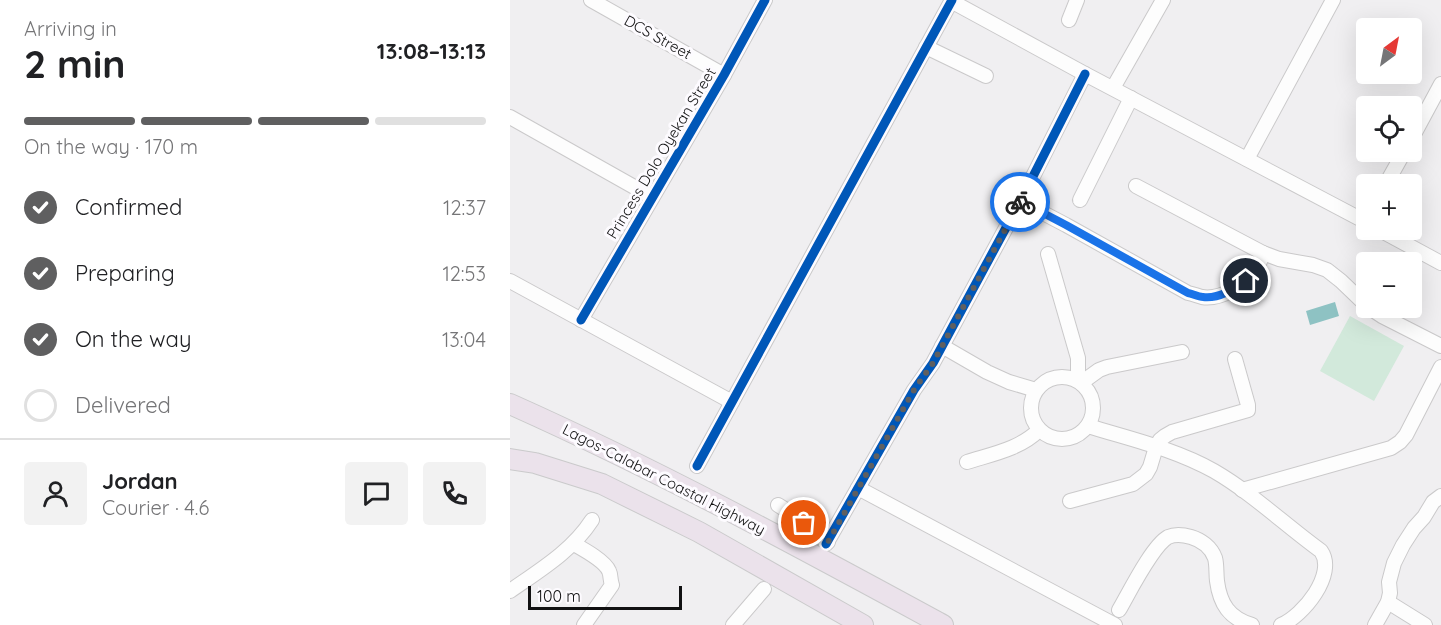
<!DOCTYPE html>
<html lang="en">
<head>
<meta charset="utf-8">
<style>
	body { margin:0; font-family:Quicksand,sans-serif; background:#f2f2f2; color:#202124; height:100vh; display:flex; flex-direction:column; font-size:22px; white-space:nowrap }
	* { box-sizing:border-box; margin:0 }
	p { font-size:20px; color:#757577 }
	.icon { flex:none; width:33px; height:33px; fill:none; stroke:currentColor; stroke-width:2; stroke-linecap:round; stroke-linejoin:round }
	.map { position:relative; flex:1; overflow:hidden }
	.panel { display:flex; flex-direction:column; background:#fff; width:510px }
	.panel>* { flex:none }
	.needle { width:39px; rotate:32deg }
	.tools { position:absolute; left:846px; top:18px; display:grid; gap:12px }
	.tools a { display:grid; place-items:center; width:66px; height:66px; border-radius:6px; background:#fff; box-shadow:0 6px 24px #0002; font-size:30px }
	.scale { position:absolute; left:18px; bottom:15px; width:154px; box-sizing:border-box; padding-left:6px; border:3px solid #111112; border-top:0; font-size:16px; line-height:21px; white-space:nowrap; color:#111112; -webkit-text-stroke:4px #fdfbff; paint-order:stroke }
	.pin { position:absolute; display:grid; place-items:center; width:51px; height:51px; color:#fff; margin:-26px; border:3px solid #fff; border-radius:50%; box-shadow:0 2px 6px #0007 }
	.courier { position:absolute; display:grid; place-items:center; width:60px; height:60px; margin:-30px; border:4px solid #1a73e8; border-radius:50%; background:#fff; color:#222; box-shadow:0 2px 8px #0007 }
	.head em { font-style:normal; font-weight:800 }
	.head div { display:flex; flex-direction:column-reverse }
	.head { display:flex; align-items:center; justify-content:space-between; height:102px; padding:0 24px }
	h1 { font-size:39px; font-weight:800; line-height:45px }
	.bar { display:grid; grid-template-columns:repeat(4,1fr); gap:9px 6px; align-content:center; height:72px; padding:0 24px }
	.bar i { height:8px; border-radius:4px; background:#e0e0e0 }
	.bar .active { background:#5f5f60 }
	.bar p { grid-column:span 4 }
	.line { display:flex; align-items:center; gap:15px; padding:0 24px; border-top:2px solid #e0e0e0 }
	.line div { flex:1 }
	.round { display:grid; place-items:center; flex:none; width:63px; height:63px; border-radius:6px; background:#f2f2f2 }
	ol { padding:0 24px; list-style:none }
	li { display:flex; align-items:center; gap:18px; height:66px }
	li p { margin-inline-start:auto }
	li .icon { padding:6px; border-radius:50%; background:#5f5f60; color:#fff; stroke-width:4 }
	li:last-child { color:#757577 }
	li i { width:33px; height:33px; border:3px solid #e0e0e0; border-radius:50% }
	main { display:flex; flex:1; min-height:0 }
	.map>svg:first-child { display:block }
	.green { fill:#d2e9db }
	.water { fill:#8ec2c3 }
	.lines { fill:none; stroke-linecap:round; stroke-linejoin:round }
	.minor-casing { stroke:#cac9ca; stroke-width:16 }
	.highway-casing { stroke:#cacacb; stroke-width:22 }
	.minor { stroke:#fdfdfd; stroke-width:14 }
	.highway { stroke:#ebe2eb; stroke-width:20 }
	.cycleway-casing { stroke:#fdfbff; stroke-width:13 }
	.cycleway { stroke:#0057b8; stroke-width:9 }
	.done { stroke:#5f5f60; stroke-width:6; stroke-dasharray:0 10.8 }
	.route { stroke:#1a73e8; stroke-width:8 }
	.labels { text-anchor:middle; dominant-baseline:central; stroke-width:6; stroke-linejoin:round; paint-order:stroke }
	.street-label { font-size:15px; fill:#111112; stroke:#fdfbff }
</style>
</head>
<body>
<main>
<section class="panel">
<div class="head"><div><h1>2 min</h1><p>Arriving in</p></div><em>13:08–13:13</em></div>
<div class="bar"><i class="active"></i><i class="active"></i><i class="active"></i><i></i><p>On the way · 170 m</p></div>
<ol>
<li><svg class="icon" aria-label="check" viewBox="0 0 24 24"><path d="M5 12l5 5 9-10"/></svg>Confirmed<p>12:37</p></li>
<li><svg class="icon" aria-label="check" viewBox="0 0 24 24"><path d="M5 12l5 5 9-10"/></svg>Preparing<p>12:53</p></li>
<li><svg class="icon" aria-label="check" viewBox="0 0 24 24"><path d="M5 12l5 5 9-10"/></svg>On the way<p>13:04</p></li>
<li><i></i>Delivered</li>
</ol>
<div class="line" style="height:108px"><a class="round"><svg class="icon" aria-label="person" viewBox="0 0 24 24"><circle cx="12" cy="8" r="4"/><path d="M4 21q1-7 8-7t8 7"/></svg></a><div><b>Jordan</b><p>Courier · 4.6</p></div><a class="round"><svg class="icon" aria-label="chat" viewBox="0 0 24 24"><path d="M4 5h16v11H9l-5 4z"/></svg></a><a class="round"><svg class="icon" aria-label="phone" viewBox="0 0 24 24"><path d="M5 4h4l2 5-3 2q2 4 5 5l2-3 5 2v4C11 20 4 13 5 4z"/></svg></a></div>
</section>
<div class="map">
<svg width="931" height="625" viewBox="0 0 931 625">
	<rect width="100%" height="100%" fill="#f0eff1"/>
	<polygon class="green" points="840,316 894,346 864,401 810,371"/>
	<polygon class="water" points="825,302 829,316 800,325 796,311"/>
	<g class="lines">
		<defs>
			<g id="minor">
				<polyline points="81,0 214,75"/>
				<polyline points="441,1 575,74 856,222"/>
				<polyline points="559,20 567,0"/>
				<polyline points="416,47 476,76"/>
				<polyline points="603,88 653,0"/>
				<polyline points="0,117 142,197"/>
				<polyline points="902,138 931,84"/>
				<polyline points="737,159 823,0"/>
				<polyline points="876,184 894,152"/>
				<polyline points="626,186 753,253 769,259 803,265 817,270 831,281 856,305"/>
				<path d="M 511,200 L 516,204 L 556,225 L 678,293 C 683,294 688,296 692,297 C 711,300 735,285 745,270 C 749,266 751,259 753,253"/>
				<polyline points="570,200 621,98"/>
				<polyline points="870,230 931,263"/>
				<polyline points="538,254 568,358 568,372 566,380"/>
				<polyline points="0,281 222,402"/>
				<polyline points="860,308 872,316 931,346"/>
				<polyline points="71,320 214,75 255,0"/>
				<polyline points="432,346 477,372 499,382 526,390"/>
				<circle cx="552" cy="408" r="31"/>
				<polyline points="571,383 589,370 597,367 672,352"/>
				<path d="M 578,426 C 620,439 665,449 704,471 C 742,493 775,525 811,551 C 827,574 793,616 771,625"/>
				<path d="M 457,462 C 482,454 510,449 529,430"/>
				<polyline points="187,466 442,0"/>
				<polyline points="348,488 605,625"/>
				<polyline points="732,490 881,448 890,442 896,435 931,367"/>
				<polyline points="560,501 623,484 636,474 640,467 646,447 650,440 655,436 662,432 738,410 738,405 725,359"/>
				<polyline points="268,505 292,520 299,529 318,542"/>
				<path d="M 64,544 C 73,549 95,561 99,571 C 101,575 100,580 102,585 L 74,625"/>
				<polyline points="316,544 404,390 423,363 511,200 575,74"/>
				<path d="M 0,591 C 30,570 62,551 82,520"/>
				<polyline points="878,602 915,625"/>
				<path d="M 609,610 C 619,593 642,546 658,537 C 665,534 674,535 681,537 C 691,540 701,547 705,558 C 707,565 706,573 707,581 C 710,604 719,618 742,625"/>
				<polyline points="223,625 254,589"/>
				<polyline points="865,625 878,602 880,593 879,582 884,563 893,545 904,528 914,517 923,502 931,496"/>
			</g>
			<g id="highway">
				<path d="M 0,404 C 148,470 291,548 433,625"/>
				<polyline points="0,459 25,463 92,484 189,532 353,625"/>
			</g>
		</defs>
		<use href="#minor" class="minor-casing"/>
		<use href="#highway" class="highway-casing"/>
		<use href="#minor" class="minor"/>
		<use href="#highway" class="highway"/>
		<defs>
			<g id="cycleway">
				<polyline points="71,320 214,75 255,0"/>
				<polyline points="187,466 442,0"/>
				<polyline points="316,544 404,390 423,363 511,200 575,74"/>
			</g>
		</defs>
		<use href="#cycleway" class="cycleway-casing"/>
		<use href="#cycleway" class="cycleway"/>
	</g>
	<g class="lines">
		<polyline class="done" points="294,523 299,530 318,542 404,390 423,363 510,202"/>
		<path class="route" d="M 510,202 L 511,200 L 516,204 L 556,225 L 678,293 C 683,294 688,297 693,297 C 709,299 724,289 736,281"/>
	</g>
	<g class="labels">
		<g class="street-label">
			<text transform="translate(148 37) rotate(29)">DCS Street</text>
			<text transform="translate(151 153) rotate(-59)">Princess Dolo Oyekan Street</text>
			<text transform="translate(154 479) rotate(27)">Lagos-Calabar Coastal Highway</text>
		</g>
	</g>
</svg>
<div class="tools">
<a><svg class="needle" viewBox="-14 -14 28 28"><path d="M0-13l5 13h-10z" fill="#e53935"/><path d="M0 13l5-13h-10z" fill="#757577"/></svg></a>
<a><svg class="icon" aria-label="locate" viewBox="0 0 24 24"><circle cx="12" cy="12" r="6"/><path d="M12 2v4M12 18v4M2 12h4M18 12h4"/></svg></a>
<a>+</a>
<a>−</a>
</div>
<div class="scale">100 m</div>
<div class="pin" style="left:294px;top:523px;background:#ea580c"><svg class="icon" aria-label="bag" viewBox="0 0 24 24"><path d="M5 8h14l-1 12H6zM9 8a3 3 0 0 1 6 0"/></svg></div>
<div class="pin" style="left:736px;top:281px;background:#1f2937"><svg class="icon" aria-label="home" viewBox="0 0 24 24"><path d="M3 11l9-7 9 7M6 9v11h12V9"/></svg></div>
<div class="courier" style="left:510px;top:202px"><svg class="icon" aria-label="bike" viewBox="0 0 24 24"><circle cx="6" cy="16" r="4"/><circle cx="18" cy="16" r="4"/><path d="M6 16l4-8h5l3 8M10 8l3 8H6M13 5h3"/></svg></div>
</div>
</main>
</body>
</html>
